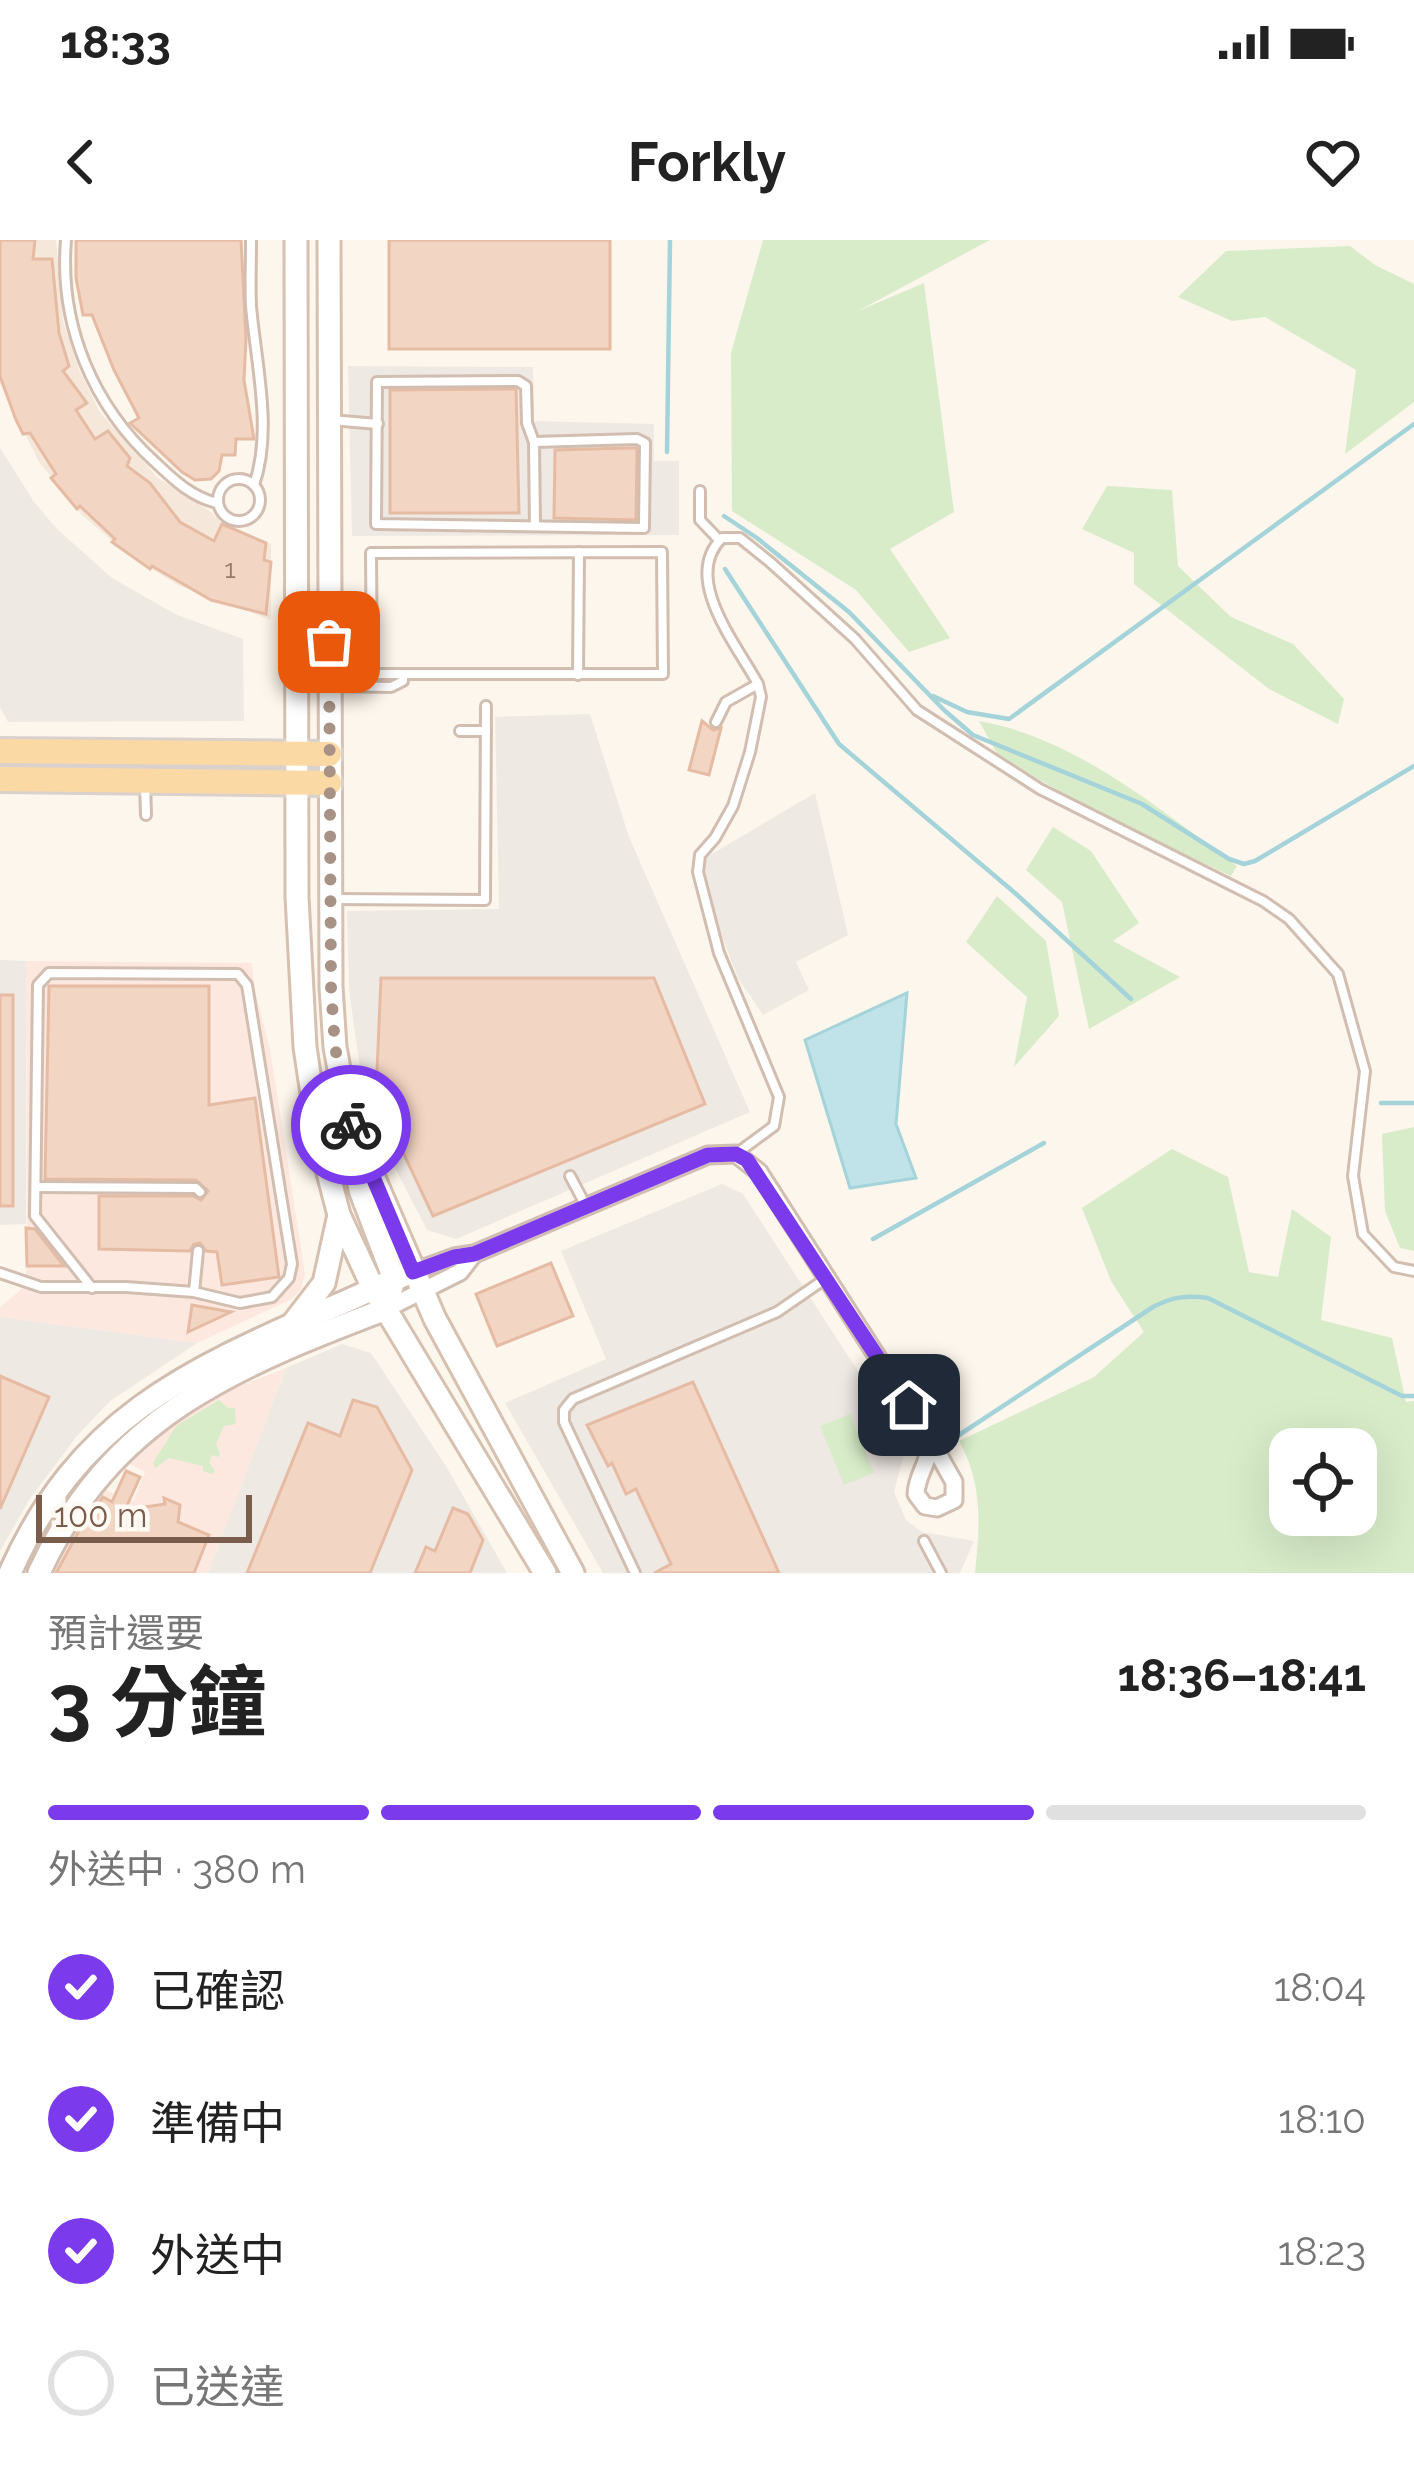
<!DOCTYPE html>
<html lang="zh-TW">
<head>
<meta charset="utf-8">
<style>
	body { margin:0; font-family:Raleway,"Noto Sans TC",sans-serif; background:#f2f2f2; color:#222; height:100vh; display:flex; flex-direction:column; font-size:45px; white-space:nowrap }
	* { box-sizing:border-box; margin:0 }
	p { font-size:39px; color:#767676 }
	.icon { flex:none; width:66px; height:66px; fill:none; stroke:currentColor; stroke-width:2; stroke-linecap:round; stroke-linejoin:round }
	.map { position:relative; height:1333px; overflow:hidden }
	.side { display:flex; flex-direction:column; background:#fff; flex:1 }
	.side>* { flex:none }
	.controls { position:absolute; left:1269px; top:1188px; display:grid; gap:24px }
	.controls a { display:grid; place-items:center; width:108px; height:108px; border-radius:24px; background:#fff; box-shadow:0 12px 48px #0002; font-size:60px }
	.scale { position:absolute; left:36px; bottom:30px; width:216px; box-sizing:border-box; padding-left:12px; border:6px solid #7a5c4d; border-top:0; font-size:33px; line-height:42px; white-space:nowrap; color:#7a5c4d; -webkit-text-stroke:9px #fffaf3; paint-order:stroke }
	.pin { position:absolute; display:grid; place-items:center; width:102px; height:102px; color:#fff; margin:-51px; border-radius:24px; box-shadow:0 6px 18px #0006 }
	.courier { position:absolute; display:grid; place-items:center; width:120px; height:120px; margin:-60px; border:9px solid #7c3aed; border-radius:50%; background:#fff; color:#222; box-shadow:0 3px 15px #0007 }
	.headline em { font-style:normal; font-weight:700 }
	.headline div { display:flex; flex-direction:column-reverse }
	.headline { display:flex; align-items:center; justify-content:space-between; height:204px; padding:0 48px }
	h1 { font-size:78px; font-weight:700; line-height:90px }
	.bar { display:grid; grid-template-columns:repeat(4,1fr); gap:18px 12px; align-content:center; height:144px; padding:0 48px }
	.bar i { height:15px; border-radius:9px; background:#e0e0e0 }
	.bar .active { background:#7c3aed }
	.bar p { grid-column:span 4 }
	ol { padding:0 48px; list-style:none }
	li { display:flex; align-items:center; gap:36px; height:132px }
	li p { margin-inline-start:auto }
	li .icon { padding:12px; border-radius:50%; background:#7c3aed; color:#fff; stroke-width:4 }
	li:last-child { color:#767676 }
	li i { width:66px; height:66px; border:6px solid #e0e0e0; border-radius:50% }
	.status { display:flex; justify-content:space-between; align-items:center; height:84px; padding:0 60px; background:#fff; direction:ltr }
	.status svg { height:33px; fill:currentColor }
	header { display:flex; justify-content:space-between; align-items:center; height:156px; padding:0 48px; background:#fff; font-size:54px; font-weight:700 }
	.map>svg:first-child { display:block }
	.residential { fill:#f5e8da }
	.commercial { fill:#fde8e0 }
	.industrial { fill:#efe9e4 }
	.green { fill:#d8ecc9; fill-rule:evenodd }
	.water { fill:#bfe3e8; stroke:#a5d3da; stroke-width:3 }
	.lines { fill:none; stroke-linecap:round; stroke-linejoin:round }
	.stream { stroke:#a5d3da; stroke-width:4.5 }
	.building { fill:#f3d5c3; stroke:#e6bba3; stroke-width:3 }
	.service-casing { stroke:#d1beb0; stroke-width:14 }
	.minor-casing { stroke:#d1beb0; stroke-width:21 }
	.tertiary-casing { stroke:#d1beb0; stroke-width:27 }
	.secondary-casing { stroke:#d6c0b0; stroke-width:27 }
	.primary-casing { stroke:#dad1cd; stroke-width:30 }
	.service { stroke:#fff; stroke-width:8 }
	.minor { stroke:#fff; stroke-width:15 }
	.tertiary { stroke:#fff; stroke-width:21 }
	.secondary { stroke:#fff; stroke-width:21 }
	.primary { stroke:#fbd9a5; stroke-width:24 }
	.done { stroke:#a89285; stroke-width:12; stroke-dasharray:0 21.6 }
	.route { stroke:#7c3aed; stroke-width:15 }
	.labels { text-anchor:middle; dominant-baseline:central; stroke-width:12; stroke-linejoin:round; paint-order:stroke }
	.number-label { font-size:27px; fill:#987a6a }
</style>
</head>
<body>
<div class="status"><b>18:33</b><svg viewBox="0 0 49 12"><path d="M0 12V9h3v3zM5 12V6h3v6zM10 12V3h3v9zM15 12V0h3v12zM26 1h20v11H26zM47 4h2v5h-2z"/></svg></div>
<header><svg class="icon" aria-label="back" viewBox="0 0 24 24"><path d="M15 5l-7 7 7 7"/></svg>Forkly<svg class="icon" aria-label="heart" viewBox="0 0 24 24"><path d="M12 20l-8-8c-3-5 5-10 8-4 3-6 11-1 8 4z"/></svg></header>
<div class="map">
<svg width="1414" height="1333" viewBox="0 0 1414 1333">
	<rect width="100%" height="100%" fill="#fdf6ec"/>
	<polygon class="residential" points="0,0 56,0 63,81 79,130 100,172 157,237 211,272 223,284 271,304 271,380 178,345 130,316 83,276 39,222 0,143"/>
	<g class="commercial">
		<polygon points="26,721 252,723 254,747 270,809 305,1034 301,1049 292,1059 197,1103 0,1077 0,1067 23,1048 27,1026"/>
		<polygon points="286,1128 208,1333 47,1333 66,1293 100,1248 133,1261 145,1232 124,1221 201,1161"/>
	</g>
	<g class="industrial">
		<polygon points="348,126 533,127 534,181 654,184 654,221 679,221 679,295 352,296"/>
		<polygon points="0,208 34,262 57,289 112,338 175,374 243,399 244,481 8,482 0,467"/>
		<polygon points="590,474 629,597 750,872 456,999 427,990 376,891 362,844 349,749 347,671 499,669 495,477"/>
		<polygon points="815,553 848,695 796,722 809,750 763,775 738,738 716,681 702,634 705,618"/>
		<polygon points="0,720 26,721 26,984 0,985"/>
		<polygon points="722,944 743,954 900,1196 905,1211 894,1252 906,1280 922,1292 974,1301 960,1333 603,1333 505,1163 606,1119 561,1011"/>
		<polygon points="0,1077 197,1103 110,1161 76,1197 29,1260 0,1311"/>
		<polygon points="342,1104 371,1113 446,1226 507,1333 208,1333 286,1128"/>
	</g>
	<g class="green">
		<polygon points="763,0 990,0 858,71 924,43 954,272 890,309 950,398 909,412 856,350 732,271 731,113"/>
		<polygon points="1350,6 1375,25 1414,44 1414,162 1345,214 1356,130 1265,77 1232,81 1178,57 1226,11"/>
		<polygon points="1107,246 1172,250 1178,326 1231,377 1293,404 1344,459 1338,484 1269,449 1134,344 1134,313 1082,289"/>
		<path d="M 979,481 C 1076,498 1159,569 1237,626 L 1231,636 L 1109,579 L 999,517 Z"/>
		<polygon points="1053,587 1091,611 1139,683 1113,701 1180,737 1089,789 1062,662 1026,630"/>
		<polygon points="997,656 1046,701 1059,776 1014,827 1027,757 966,702"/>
		<polygon points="1414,887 1414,1011 1400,1008 1385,971 1382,894"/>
		<path d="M 1172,909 L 1228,937 L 1249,1032 L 1278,1037 L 1292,969 L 1331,997 L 1321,1080 L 1392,1098 L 1406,1162 L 1414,1161 L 1414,1333 L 975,1333 C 980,1285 983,1244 959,1201 L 1094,1137 L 1144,1092 L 1111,1041 L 1082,968 ZM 1356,1209 L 1356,1275 L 1290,1275 L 1290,1209 Z"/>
		<polygon points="219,1160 228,1168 235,1168 236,1184 224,1186 216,1204 220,1213 219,1217 212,1215 209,1222 215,1231 211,1234 203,1231 203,1226 169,1218 155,1228 153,1223 176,1186"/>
		<polygon points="850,1174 874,1233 844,1245 820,1186"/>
	</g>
	<polygon class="water" points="907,753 896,884 916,938 850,948 805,800"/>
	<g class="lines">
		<g class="stream">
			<polyline points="667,212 670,0"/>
			<polyline points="724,276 757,298 849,372 944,470 973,495 1142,564 1229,619 1244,624 1255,621 1414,526"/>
			<polyline points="725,329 839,504 1015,653 1131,759"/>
			<polyline points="933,456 967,472 1009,479 1414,184"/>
			<polyline points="1381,863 1414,863"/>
			<polyline points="873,999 1044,903"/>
			<path d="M 956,1197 L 1153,1067 C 1172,1057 1186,1055 1208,1058 L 1402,1156 L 1414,1156"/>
		</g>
	</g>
	<g class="building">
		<polygon points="0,0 35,0 33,19 52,19 59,93 69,126 63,131 87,163 76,170 95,199 108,191 130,218 127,226 150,243 180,282 214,301 222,284 266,303 264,320 271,322 266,374 211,360 152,326 150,329 112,302 115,299 80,266 77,269 51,238 56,234 30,193 23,194 16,180 0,136"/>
		<polygon points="76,0 241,0 246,99 244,140 254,199 236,199 235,215 222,215 219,231 211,239 195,240 182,232 130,183 139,178 114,130 92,75 83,75 76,38"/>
		<rect x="389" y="0" width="221" height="109"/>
		<polygon points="516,149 519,273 390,273 390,150"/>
		<polygon points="628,208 637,208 636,280 554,278 555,210"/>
		<polygon points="702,481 713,490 721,488 709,535 689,530"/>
		<polygon points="381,738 654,738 705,864 433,976 376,855"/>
		<polygon points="49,746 209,746 209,865 255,858 279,1037 222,1045 217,1012 206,1011 200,1003 194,1004 190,1011 99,1009 99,956 193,956 201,960 208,951 196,940 45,939"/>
		<rect x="0" y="755" width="13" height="211"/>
		<polygon points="26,988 35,989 64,1026 27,1026"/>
		<polygon points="551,1023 573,1076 497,1106 476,1054"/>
		<polygon points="192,1065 231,1072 188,1092"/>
		<polygon points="0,1136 49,1157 0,1269"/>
		<polygon points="693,1142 779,1333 654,1333 671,1324 636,1249 626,1254 612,1223 608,1226 587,1185"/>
		<polygon points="353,1160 377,1167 412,1230 370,1333 247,1333 308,1183 340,1196"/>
		<polygon points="126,1231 140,1237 125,1270 165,1264 164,1258 180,1265 178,1282 209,1295 194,1333 56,1333 81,1287 103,1257 112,1262"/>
		<polygon points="453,1268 468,1274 483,1300 470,1333 415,1333 426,1307 435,1311"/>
	</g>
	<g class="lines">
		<defs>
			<g id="service">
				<path d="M 66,0 C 59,86 93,166 156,223 C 175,241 192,257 217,263"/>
				<path d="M 251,0 C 251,22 250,45 251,66 C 256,124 273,190 254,245"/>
				<polyline points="331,180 378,184"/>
				<polyline points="534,202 527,183 526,146 518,141 377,142 376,284 644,288 645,203 637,199 534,202 535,286"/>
				<circle cx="239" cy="260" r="21"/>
				<polyline points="700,251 700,280 719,300"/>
				<polygon points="662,312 663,434 372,434 371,313"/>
				<polyline points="578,435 579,312"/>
				<polyline points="331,446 391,447 403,441 403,434"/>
				<polyline points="716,482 726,462 758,444"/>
				<polyline points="460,491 486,491"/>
				<polyline points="145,543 146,575"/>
				<polyline points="331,659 485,660 486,466"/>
				<path d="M 736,914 L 774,886 L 779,857 L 719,713 L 698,632 L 700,615 L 715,598 L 733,566 L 750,512 L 761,457 L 758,444 C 737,405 681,338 722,298 L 740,298 L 770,322 L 855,399 L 917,470 L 1040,549 L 1263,661 L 1289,679 L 1338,734 L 1365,831 L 1353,936 L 1363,994 L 1394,1027 L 1414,1031"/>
				<polyline points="570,936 586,966"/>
				<polyline points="36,947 196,948 200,952"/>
				<polyline points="0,1033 41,1047 126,1047 194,1052 240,1063 272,1057 289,1038 292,1024 247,745 238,734 49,733 38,745 35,976 92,1048"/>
				<polyline points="194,1052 198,1011"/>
				<polyline points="924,1301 941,1333"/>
				<polyline points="635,1333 564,1182 564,1170 573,1159 777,1072 825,1039"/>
			</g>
			<g id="minor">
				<path d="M 413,1032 L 454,1017 L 474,1014 L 708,915 L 736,914 L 759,932 L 928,1196 L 954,1242 L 954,1260 L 937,1268 L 925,1266 L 916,1254 C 917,1231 933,1221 928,1196"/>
				<polyline points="386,1069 460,1032 474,1014"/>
			</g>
			<g id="tertiary">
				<path d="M 10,1333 C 78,1180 183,1132 328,1069 C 357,1057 384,1043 413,1032"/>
				<path d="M 39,1333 C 111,1176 234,1127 386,1069"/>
			</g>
			<g id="secondary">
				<polyline points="296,0 297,657 305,807 318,894 339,975 373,1048 545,1333"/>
				<polyline points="329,0 331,747 335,807 348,878 435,1079 573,1333"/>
				<polyline points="353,909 360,950 394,1039 386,1069"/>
				<polyline points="294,1082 324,1043 339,975"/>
			</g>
			<g id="primary">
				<polyline points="0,511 329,514"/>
				<polyline points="0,539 329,543"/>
			</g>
		</defs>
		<use href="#service" class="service-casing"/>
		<use href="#minor" class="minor-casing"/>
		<use href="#tertiary" class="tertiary-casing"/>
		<use href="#secondary" class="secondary-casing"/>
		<use href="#primary" class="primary-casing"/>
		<use href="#service" class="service"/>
		<use href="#minor" class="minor"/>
		<use href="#tertiary" class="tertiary"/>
		<use href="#secondary" class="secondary"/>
		<use href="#primary" class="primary"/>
	</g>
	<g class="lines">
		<polyline class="done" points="329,402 331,747 335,807 351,885"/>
		<polyline class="route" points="351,885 413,1032 454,1017 474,1014 708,915 736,914 747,920 909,1165"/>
	</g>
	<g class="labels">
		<g class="number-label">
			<text x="230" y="328">1</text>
		</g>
	</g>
</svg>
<div class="controls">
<a><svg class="icon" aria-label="locate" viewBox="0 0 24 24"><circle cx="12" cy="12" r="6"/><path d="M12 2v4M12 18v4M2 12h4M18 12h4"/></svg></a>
</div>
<div class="scale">100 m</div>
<div class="pin" style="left:329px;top:402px;background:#ea580c"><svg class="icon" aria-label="bag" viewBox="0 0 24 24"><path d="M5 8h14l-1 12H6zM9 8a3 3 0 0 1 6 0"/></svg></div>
<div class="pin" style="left:909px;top:1165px;background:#1f2937"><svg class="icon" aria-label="home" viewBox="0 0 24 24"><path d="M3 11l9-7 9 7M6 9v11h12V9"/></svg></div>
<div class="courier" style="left:351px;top:885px"><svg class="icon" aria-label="bike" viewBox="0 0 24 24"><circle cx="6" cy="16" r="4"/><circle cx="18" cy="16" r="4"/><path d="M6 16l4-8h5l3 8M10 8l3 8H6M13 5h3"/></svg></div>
</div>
<section class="side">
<div class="headline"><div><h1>3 分鐘</h1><p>預計還要</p></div><em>18:36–18:41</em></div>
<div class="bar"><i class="active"></i><i class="active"></i><i class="active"></i><i></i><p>外送中 · 380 m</p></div>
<ol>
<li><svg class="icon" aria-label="check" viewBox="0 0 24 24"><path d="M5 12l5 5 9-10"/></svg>已確認<p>18:04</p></li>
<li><svg class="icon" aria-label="check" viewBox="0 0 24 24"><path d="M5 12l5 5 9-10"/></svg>準備中<p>18:10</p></li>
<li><svg class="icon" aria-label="check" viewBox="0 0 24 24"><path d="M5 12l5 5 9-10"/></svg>外送中<p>18:23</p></li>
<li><i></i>已送達</li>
</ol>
</section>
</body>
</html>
